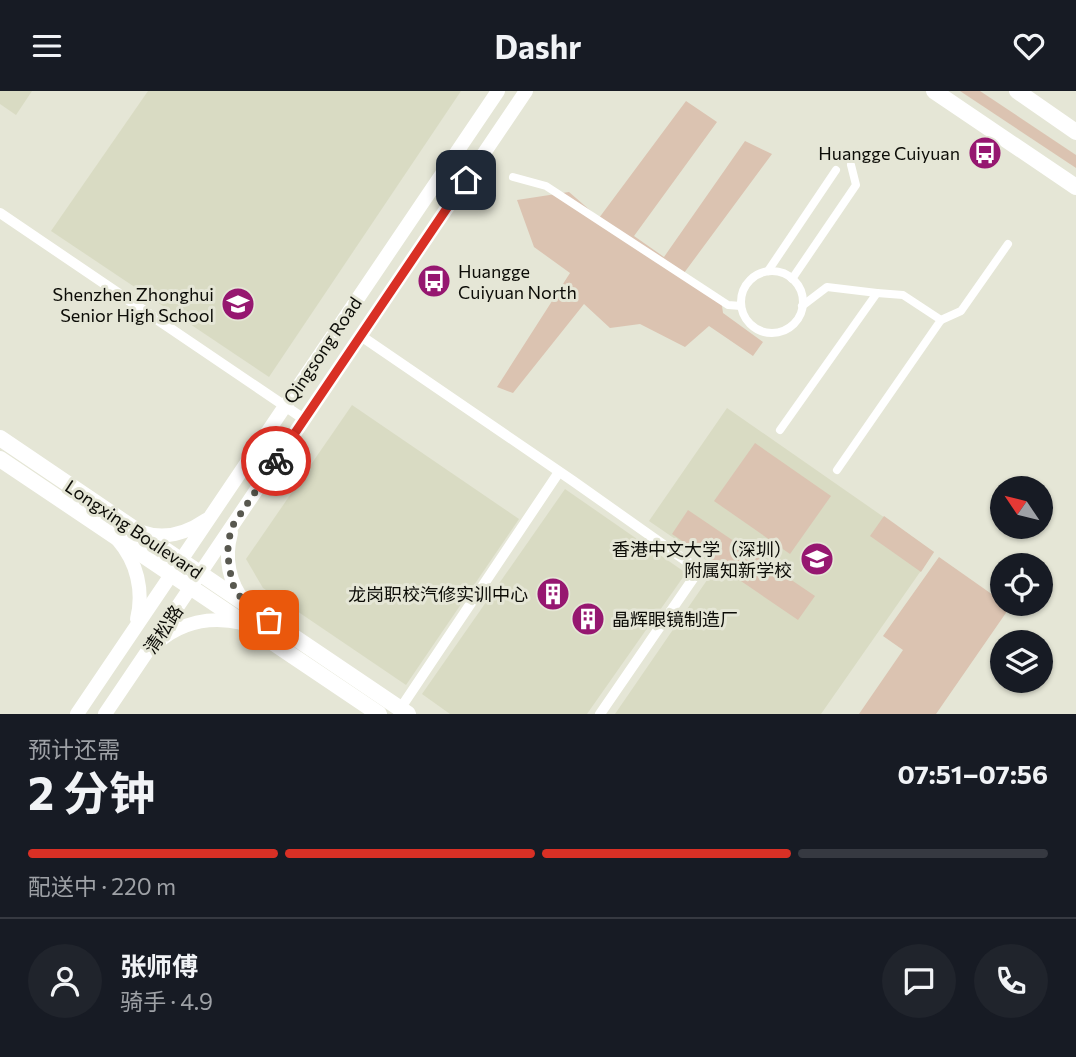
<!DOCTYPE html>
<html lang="zh">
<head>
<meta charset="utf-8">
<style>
	body { margin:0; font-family:Commissioner,"Noto Sans SC",sans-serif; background:#20242c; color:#f1f3f6; height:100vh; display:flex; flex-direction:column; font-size:26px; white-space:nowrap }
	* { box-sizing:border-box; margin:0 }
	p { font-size:23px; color:#9ea1a6 }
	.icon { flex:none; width:38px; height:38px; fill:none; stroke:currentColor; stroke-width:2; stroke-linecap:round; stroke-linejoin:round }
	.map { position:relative; height:623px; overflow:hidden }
	.drawer { display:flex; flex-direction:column; background:#171b24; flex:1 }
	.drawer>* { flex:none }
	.needle { width:46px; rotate:305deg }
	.fabs { position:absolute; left:990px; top:385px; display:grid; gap:14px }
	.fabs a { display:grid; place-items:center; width:63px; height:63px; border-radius:50%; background:#171b24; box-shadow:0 2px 5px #0004; font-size:35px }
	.pin { position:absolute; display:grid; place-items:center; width:60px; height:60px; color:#fff; margin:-30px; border-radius:14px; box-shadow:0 4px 10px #0006 }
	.courier { position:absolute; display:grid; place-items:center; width:70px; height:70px; margin:-35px; border:5px solid #d93025; border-radius:50%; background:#fff; color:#222; box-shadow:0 2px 9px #0007 }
	.head em { font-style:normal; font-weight:700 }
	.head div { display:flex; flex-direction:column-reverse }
	.head { display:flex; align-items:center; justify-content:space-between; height:119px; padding:0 28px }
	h1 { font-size:46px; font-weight:700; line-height:52px }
	.bar { display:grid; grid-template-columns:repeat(4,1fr); gap:10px 7px; align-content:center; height:84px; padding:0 28px }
	.bar i { height:9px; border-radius:5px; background:#363941 }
	.bar .current { background:#d93025 }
	.bar p { grid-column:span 4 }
	.line { display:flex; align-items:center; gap:18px; padding:0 28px; border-top:2px solid #363941 }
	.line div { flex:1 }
	.round { display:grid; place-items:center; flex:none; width:74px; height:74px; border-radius:37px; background:#20242c }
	header { display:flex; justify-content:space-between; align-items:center; height:91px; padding:0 28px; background:#171b24; font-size:32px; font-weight:700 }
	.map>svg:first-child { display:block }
	.built { fill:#d9dbc3 }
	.green { fill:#dbc3b1 }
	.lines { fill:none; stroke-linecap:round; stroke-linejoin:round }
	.pedestrian { stroke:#fff; stroke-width:8 }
	.minor { stroke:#fff; stroke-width:10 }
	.tertiary { stroke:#fff; stroke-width:14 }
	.secondary { stroke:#fff; stroke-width:16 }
	.done { stroke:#58584f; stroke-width:7; stroke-dasharray:0 12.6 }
	.route { stroke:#d93025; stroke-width:9 }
	.labels { text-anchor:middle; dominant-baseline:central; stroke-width:6; stroke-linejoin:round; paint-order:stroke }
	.poi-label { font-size:18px; fill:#0c0c07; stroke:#e5e6d6; text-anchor:end }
	.street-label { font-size:18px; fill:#0c0c07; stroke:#e5e6d6 }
</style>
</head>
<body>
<header><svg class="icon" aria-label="menu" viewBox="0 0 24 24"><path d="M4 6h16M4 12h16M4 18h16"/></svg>Dashr<svg class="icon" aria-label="heart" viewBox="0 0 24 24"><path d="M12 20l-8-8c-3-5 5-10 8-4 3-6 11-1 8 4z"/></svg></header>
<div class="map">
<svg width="1076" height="623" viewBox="0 0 1076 623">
	<rect width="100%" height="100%" fill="#e5e6d6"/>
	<g class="built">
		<polygon points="0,0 32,0 16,24 0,13"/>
		<polygon points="148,0 461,0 269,286 51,140"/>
		<polygon points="352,314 519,428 406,594 263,497 246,468"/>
		<polygon points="727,317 934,461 821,623 615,623 716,476 649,430"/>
		<polygon points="565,398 686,482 587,623 450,623 422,603"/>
	</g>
	<g class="green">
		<polygon points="960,0 980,0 1076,64 1076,77"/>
		<polygon points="686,10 717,31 634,145 664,166 745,50 772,63 684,182 721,208 723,222 763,251 753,265 709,235 685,256 640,233 610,237 584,213 513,302 497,296 570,182 534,156 517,109 569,101 599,127"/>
		<polygon points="755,352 831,405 790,463 714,410"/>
		<polygon points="688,419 815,505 798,529 672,443"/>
		<polygon points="884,425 934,461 921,481 870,445"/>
		<polygon points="939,466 1003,511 1003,513 1010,516 936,623 859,623 903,559 883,545"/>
	</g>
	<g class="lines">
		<g class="pedestrian">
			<polyline points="513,86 546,95 728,214 741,215"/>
			<circle cx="772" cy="211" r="31"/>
			<polyline points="768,180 836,79"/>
			<polyline points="792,188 856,94 851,74"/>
			<polyline points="941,229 961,220 1008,153"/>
			<polyline points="780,339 877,202 827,196 802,215"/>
			<polyline points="837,379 941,229 903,204 877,202"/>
		</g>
		<g class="minor">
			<polyline points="0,122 304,328"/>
			<polyline points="361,245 573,390 699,479 600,623"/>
			<polyline points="400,618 559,381"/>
		</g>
		<g class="tertiary">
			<path d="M 142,441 C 164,449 187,442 206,429"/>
			<path d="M 231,442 C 224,467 229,492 245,512"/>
			<path d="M 118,449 C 137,471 144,500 137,528"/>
			<path d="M 157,552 C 181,531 211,525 242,532"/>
			<polyline points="77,623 498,0"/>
			<polyline points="105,623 526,0"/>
		</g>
		<g class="secondary">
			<polyline points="934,0 1076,96"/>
			<polyline points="1017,0 1076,41"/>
			<polyline points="0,347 408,623"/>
			<polyline points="0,368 379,623"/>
		</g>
	</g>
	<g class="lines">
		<polyline class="done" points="269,529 247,514 238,503 232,492 228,466 228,451 233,434 276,370"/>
		<polyline class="route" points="276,370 466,89"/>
	</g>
	<defs>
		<symbol id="bus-disc" viewBox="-11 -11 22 22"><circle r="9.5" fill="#961770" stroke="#e5e6d6"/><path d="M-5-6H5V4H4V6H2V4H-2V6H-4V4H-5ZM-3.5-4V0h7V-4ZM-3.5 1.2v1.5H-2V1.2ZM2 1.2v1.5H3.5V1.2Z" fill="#fff"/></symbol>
		<symbol id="school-disc" viewBox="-11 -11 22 22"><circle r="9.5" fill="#961770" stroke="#e5e6d6"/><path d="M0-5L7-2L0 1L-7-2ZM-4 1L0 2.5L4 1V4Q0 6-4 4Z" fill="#fff"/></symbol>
		<symbol id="building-disc" viewBox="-11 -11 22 22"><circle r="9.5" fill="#961770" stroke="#e5e6d6"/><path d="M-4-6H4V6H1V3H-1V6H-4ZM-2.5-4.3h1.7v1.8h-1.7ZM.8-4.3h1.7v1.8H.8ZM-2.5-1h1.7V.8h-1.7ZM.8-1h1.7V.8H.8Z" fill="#fff"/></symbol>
	</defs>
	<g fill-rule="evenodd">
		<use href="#bus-disc" x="966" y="43" width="38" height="38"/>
		<use href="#bus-disc" x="415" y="171" width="38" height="38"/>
		<use href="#school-disc" x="219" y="194" width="38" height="38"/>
		<use href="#school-disc" x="798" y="449" width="38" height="38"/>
		<use href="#building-disc" x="534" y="484" width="38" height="38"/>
		<use href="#building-disc" x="569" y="509" width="38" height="38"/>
	</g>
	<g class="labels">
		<g class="poi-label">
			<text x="960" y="62">Huangge Cuiyuan</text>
			<text x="458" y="180" text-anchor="start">Huangge<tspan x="458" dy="21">Cuiyuan North</tspan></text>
			<text x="214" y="203">Shenzhen Zhonghui<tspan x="214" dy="21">Senior High School</tspan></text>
			<text x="792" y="458">香港中文大学（深圳）<tspan x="792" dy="21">附属知新学校</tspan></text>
			<text x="528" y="503">龙岗职校汽修实训中心</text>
			<text x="612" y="528" text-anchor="start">晶辉眼镜制造厂</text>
		</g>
		<g class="street-label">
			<text transform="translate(322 259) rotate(-56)">Qingsong Road</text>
			<text transform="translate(134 438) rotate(34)">Longxing Boulevard</text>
			<text transform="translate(163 538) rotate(-56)">清松路</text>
		</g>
	</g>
</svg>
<div class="fabs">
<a><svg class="needle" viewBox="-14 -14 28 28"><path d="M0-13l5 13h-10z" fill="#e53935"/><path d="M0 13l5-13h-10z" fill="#9ea1a6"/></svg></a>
<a><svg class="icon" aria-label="locate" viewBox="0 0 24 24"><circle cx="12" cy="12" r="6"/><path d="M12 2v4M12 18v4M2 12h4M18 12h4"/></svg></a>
<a><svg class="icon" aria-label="layers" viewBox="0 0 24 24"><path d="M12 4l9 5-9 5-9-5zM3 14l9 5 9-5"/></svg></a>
</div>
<div class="pin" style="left:269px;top:529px;background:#ea580c"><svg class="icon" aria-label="bag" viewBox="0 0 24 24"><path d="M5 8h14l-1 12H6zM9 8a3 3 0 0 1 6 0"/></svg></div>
<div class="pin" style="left:466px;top:89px;background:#1f2937"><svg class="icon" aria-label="home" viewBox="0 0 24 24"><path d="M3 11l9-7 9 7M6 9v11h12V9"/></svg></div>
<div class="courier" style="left:276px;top:370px"><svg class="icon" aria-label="bike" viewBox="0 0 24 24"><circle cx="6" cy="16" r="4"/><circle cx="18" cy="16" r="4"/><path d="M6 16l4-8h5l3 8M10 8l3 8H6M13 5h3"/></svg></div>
</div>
<section class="drawer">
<div class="head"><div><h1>2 分钟</h1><p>预计还需</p></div><em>07:51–07:56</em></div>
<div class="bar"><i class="current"></i><i class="current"></i><i class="current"></i><i></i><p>配送中 · 220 m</p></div>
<div class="line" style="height:126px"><a class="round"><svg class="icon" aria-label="person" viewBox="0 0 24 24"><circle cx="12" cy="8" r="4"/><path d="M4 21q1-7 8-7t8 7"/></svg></a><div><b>张师傅</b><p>骑手 · 4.9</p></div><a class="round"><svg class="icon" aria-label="chat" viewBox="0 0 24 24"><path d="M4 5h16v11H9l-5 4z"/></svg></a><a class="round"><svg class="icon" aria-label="phone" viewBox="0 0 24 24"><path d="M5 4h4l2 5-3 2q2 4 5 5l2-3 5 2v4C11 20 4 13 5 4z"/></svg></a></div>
</section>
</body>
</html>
